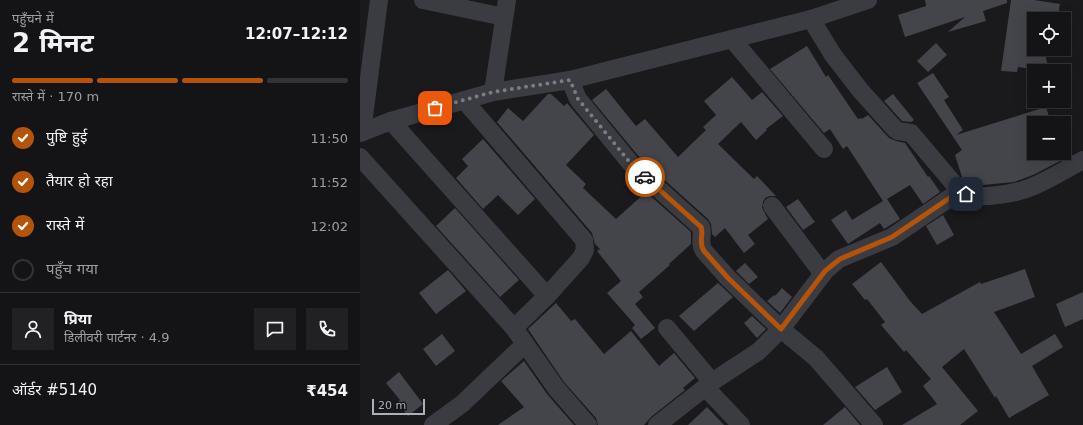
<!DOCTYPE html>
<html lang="hi">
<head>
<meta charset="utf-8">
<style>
	body { margin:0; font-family:"DejaVu Sans","Noto Sans Devanagari",sans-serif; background:#212123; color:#f1f3f6; height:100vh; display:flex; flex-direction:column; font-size:15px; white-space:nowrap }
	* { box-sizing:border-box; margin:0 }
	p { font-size:13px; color:#9d9ea1 }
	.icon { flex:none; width:22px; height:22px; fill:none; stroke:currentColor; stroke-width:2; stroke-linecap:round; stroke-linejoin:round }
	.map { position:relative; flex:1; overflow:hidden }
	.sheet { display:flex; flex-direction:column; background:#141416; width:360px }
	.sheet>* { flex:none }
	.tools { position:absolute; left:667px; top:12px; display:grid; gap:8px }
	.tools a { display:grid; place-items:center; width:44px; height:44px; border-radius:0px; background:#141416; box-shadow:0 4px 16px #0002,0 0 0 1px #333335; font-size:20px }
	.scale { position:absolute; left:12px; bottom:10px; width:53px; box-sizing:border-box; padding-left:4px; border:2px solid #acb0bd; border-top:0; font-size:11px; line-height:14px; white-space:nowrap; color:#acb0bd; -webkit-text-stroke:3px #151518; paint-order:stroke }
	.pin { position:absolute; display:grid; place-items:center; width:34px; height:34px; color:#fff; margin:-17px; border-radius:8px; box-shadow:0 2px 6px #0006 }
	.courier { position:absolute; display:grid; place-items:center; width:40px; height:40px; margin:-20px; border:3px solid #b45309; border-radius:50%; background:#fff; color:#222; box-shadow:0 1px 5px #0007 }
	.summary em { font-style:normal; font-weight:700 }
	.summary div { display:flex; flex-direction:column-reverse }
	.summary { display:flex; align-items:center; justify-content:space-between; height:68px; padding:0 12px }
	h1 { font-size:26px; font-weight:700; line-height:30px }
	.bar { display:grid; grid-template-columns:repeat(4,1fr); gap:6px 4px; align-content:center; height:48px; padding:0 12px }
	.bar i { height:5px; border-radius:3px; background:#333335 }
	.bar .active { background:#b45309 }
	.bar p { grid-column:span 4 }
	.line { display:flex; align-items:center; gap:10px; padding:0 12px; border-top:1px solid #333335 }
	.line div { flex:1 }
	.round { display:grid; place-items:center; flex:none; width:42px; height:42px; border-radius:0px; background:#212123 }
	ol { padding:0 12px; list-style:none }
	li { display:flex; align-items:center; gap:12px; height:44px }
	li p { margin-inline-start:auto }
	li .icon { padding:4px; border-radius:50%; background:#b45309; color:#fff; stroke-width:4 }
	li:last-child { color:#9d9ea1 }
	li i { width:22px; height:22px; border:2px solid #333335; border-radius:50% }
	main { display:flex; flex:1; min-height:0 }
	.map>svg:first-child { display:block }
	.building { fill:#44454a }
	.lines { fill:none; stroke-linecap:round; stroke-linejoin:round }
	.street { stroke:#3b3c42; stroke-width:18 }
	.done { stroke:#797c85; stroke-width:4; stroke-dasharray:0 7.2 }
	.route { stroke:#b45309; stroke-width:5 }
</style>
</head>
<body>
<main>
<section class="sheet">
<div class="summary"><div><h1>2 मिनट</h1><p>पहुँचने में</p></div><em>12:07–12:12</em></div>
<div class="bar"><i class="active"></i><i class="active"></i><i class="active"></i><i></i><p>रास्ते में · 170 m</p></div>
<ol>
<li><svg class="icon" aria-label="check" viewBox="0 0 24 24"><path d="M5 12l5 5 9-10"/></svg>पुष्टि हुई<p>11:50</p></li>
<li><svg class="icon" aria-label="check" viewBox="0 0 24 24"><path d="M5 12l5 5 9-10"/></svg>तैयार हो रहा<p>11:52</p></li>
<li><svg class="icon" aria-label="check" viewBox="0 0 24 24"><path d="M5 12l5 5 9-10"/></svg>रास्ते में<p>12:02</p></li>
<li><i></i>पहुँच गया</li>
</ol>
<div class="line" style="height:72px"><a class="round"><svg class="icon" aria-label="person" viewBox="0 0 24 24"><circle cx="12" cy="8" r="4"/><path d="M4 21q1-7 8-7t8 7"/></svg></a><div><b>प्रिया</b><p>डिलीवरी पार्टनर · 4.9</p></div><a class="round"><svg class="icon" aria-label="chat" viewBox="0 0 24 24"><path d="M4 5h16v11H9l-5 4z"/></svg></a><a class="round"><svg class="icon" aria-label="phone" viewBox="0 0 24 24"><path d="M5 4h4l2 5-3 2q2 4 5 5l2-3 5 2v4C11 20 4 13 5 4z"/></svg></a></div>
<div class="line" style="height:52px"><div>ऑर्डर #5140</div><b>₹454</b></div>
</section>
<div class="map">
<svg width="723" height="425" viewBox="0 0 723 425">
	<rect width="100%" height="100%" fill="#1a1a1d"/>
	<g class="building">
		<polygon points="565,0 647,0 647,3 623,11 626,21 588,32 605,17 545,37 538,15 566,6"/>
		<polygon points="651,0 674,0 700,4 697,19 674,19 674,49 684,49 689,71 658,67 657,72 641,71"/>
		<polygon points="576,43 587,55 568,72 557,61"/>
		<polygon points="447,46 466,77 468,75 498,119 501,118 502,119 508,115 529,138 536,141 545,143 568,177 569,176 580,192 563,204 550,185 527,199 540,219 524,229 520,223 488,244 471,220 486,210 492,220 523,201 487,146 483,149 470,129 464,133 410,69"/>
		<polygon points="573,73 589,97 584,100 603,130 596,135 686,107 691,123 674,123 674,153 698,153 700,161 673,175 654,182 623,185 606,182 602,177 595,155 602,150 557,83"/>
		<polygon points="372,77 392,100 402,92 423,116 406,129 407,130 396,140 381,122 358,144 394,179 397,176 416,196 410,196 405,198 403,202 402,208 408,219 388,235 395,244 384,253 365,228 355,237 352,234 351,224 348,219 280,158 232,100 246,89 276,126 285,119 318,157 346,130 343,127 356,115 344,101"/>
		<polygon points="188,94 191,94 204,106 207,103 234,135 206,165 226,184 223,188 256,219 286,192 331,232 331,244 309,264 310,265 279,292 283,297 275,304 295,328 281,339 272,328 275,325 247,293 261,281 237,251 240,249 235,244 232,233 137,122 148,108 163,121"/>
		<polygon points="533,94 554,120 551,122 542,121 524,101"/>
		<polygon points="123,139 175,199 158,215 138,195 123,209 96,178 108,166 102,159"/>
		<polygon points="438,199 455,222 443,230 426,207"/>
		<polygon points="95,208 159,280 140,297 76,226"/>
		<polygon points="583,215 594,235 577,245 566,226"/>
		<polygon points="521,262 550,301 562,314 620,282 621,284 665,269 675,297 634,312 661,354 695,334 703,347 672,366 689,395 649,418 636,396 635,398 604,349 582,367 618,411 600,425 542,425 577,404 563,386 571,379 546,350 544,352 521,325 525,322 507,299 505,300 492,284"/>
		<polygon points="385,263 398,277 389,284 376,271"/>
		<polygon points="88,270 106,291 76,314 59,293"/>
		<polygon points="358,283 373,297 334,331 319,316"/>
		<polygon points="422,288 432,297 420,313 407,301 414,295 415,296"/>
		<polygon points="723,292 723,319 705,327 696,304"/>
		<polygon points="196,303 211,321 215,319 244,354 271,331 299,366 314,353 335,378 323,388 325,390 291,417 284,425 238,425 236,418 204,382 168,329"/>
		<polygon points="392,316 406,329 397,338 384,323"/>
		<polygon points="82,334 95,351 76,366 63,349"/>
		<polygon points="164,361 187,394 214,425 138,425 164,407 141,381"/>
		<polygon points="527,367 542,392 515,410 495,387"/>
		<polygon points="39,372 63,404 48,416 37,402 40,400 26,383"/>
		<polygon points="347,407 364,425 328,425"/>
		<polygon points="485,407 500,425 463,425"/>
	</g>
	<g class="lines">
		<g class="street">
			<polyline points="63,0 144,17"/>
			<polyline points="451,19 473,55 500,90 535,129 538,131 551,133 600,191"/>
			<polyline points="372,39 464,149"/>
			<path d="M 210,80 L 218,99 L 272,165 L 341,227 C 344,235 338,242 344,251 L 368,278 L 421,329 L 456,358 L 514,425"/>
			<polyline points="133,92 147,0"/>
			<polyline points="104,100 224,240 225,250 221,258 187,296 154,328 196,388 228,425"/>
			<polyline points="31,121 187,296"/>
			<polyline points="2,132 19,0"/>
			<polyline points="0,133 31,121 133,92 210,80 451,19 508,0"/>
			<polyline points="0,157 154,328"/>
			<polyline points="412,206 463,274"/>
			<polyline points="307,328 352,382"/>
			<polyline points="345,387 381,425"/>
			<polyline points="73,425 102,404 165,344"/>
			<path d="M 297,425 L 352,382 L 399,351 L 421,329 L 465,271 L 479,259 L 532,237 L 600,191 C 615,200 647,195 663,190 C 681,185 706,169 723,160"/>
		</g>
	</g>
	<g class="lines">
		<polyline class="done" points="75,108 133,92 210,80 218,99 272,165 285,177"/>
		<path class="route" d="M 285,177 L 341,227 C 344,235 338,242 344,251 L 368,278 L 421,329 L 465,271 L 480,259 L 532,237 L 600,191 L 606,194"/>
	</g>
</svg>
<div class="tools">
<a><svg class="icon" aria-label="locate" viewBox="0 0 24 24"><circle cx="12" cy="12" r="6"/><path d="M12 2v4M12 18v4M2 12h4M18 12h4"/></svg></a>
<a>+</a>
<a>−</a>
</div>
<div class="scale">20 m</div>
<div class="pin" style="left:75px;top:108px;background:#ea580c"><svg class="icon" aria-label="bag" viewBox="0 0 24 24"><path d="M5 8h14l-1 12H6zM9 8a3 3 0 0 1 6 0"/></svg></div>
<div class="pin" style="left:606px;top:194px;background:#1f2937"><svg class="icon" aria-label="home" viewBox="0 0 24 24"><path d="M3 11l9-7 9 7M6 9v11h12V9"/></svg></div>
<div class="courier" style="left:285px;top:177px"><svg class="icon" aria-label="car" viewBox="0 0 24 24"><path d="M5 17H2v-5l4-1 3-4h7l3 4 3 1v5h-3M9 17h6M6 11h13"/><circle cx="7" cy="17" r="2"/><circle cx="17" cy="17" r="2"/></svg></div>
</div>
</main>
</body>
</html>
